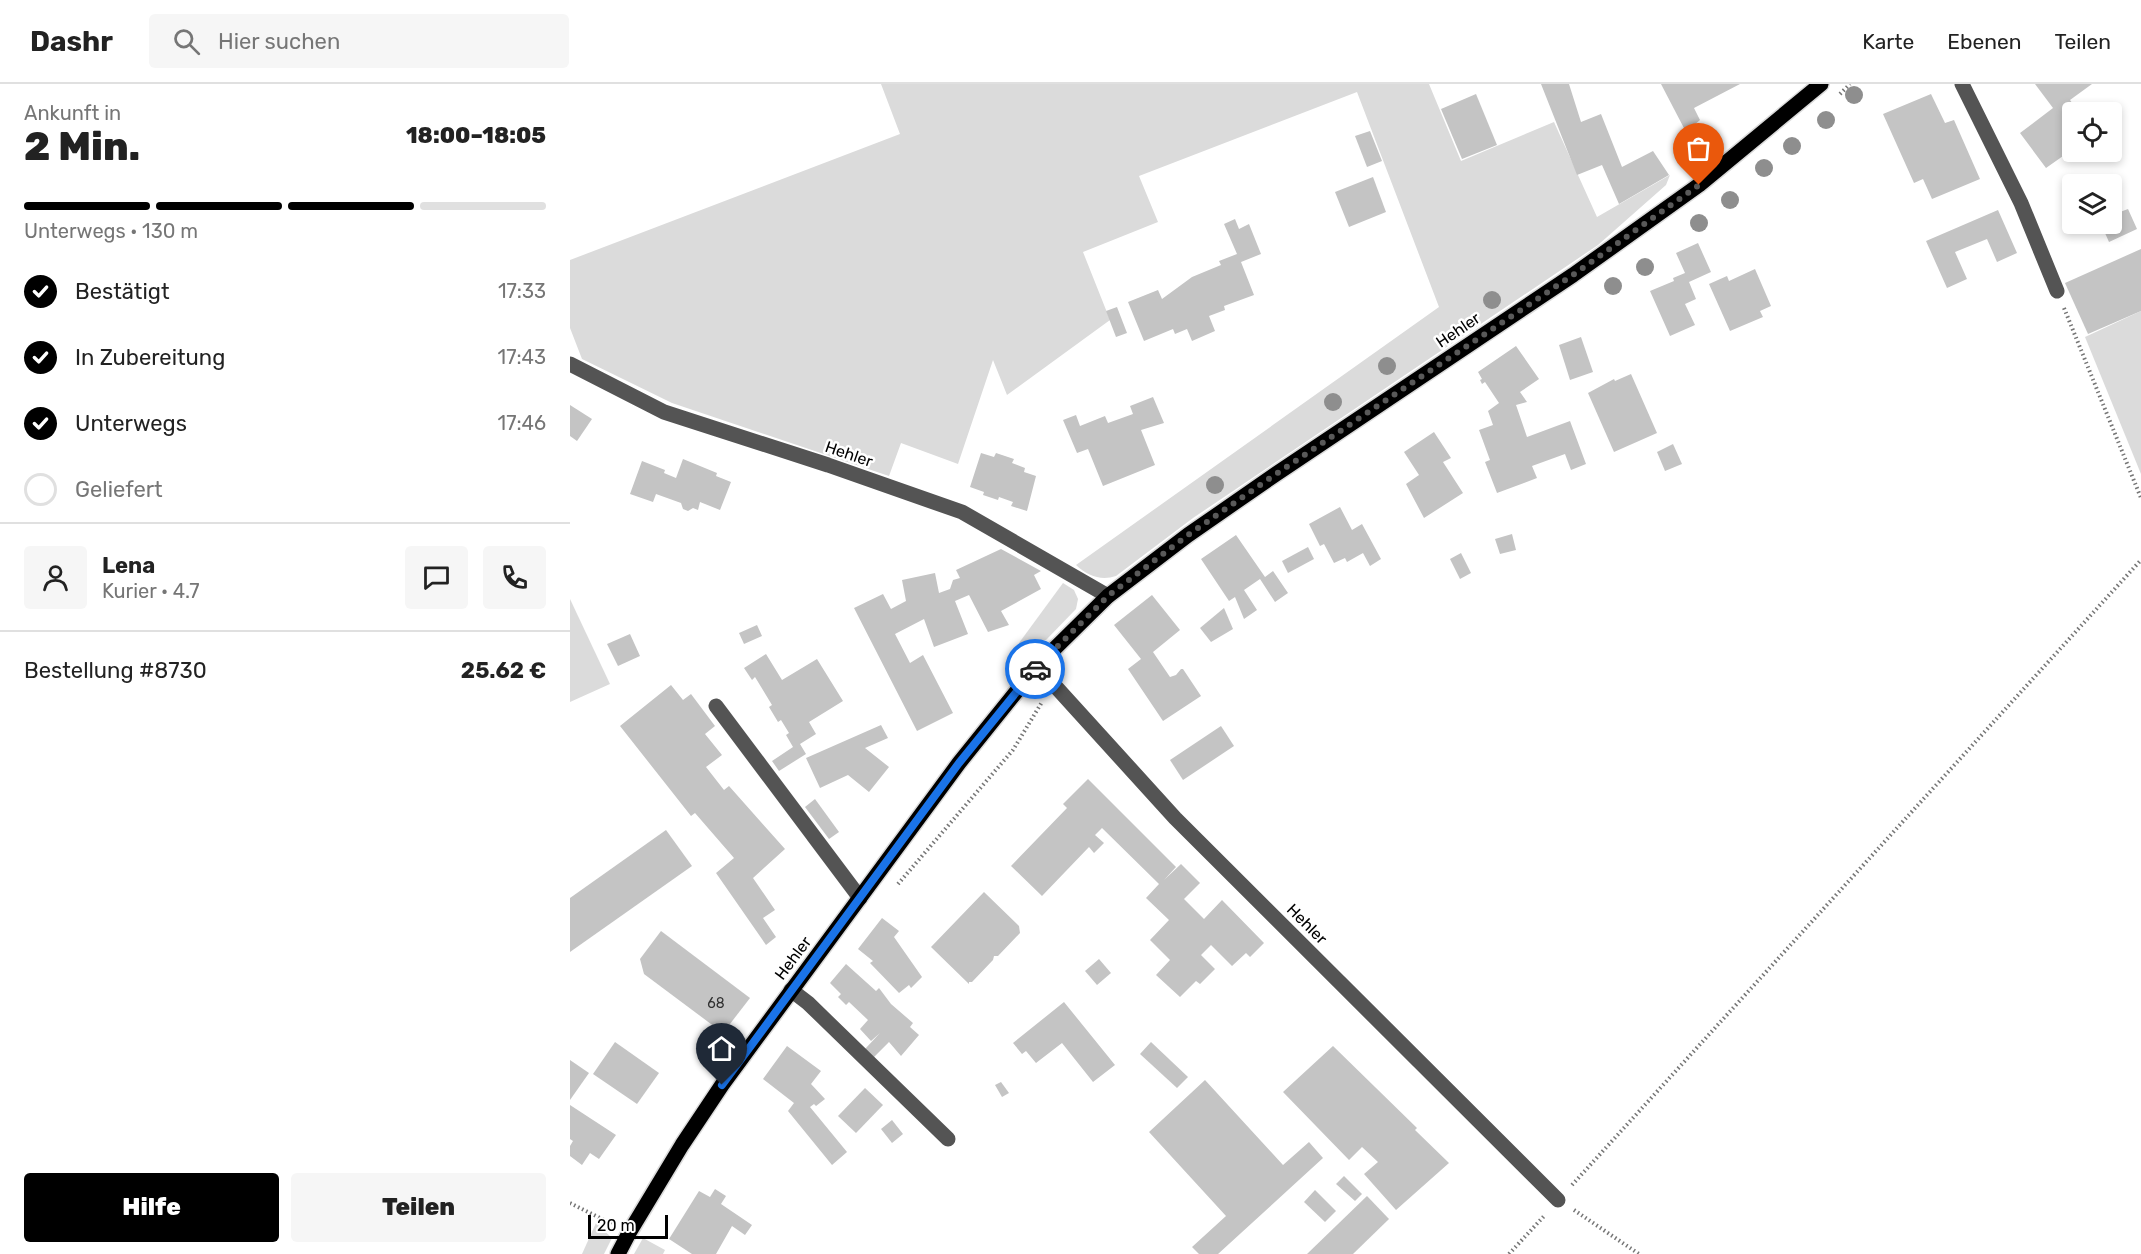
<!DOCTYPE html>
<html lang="de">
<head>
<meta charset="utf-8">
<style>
	body { margin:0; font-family:Rubik,sans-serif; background:#f6f6f6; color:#222; height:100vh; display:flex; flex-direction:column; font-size:22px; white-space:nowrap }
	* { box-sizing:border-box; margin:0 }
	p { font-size:20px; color:#767676 }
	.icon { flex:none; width:33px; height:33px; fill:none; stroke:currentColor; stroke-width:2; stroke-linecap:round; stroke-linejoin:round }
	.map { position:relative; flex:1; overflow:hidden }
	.side { display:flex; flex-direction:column; background:#fff; width:570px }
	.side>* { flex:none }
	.tools { position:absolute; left:1492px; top:18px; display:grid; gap:12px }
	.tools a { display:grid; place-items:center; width:60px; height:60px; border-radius:6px; background:#fff; box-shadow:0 3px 9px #0003; font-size:30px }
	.scale { position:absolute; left:18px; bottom:15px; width:80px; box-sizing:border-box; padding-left:6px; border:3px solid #000; border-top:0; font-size:16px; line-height:21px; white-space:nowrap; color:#000; -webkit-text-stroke:4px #fff; paint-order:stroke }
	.pin { position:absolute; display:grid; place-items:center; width:51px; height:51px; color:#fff; margin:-62px -26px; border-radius:50% 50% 50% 0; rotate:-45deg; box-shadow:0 0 6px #0007 }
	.pin .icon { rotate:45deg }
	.courier { position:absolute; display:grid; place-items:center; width:60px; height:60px; margin:-30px; border:4px solid #1a73e8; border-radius:50%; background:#fff; color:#222; box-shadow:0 2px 8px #0007 }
	.headline em { font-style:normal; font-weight:800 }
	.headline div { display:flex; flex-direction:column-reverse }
	.headline { display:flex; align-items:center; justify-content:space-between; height:102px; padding:0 24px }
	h1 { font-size:39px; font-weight:800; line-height:45px }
	.bar { display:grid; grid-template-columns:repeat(4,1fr); gap:9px 6px; align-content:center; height:72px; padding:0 24px }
	.bar i { height:8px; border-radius:4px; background:#e0e0e0 }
	.bar .selected { background:#000 }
	.bar p { grid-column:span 4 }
	.line { display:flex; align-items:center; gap:15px; padding:0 24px; border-top:2px solid #e0e0e0 }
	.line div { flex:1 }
	.round { display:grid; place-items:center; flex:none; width:63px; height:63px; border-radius:6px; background:#f6f6f6 }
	ol { padding:0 24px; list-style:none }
	li { display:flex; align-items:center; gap:18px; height:66px }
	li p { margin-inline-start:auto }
	li .icon { padding:6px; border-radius:50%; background:#000; color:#fff; stroke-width:4 }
	li:last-child { color:#767676 }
	li i { width:33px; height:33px; border:3px solid #e0e0e0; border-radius:50% }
	.cta { display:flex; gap:12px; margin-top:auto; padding:12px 24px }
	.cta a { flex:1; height:69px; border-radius:6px; background:#000; color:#fff; font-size:24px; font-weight:800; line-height:69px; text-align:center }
	.cta a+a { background:#f6f6f6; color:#222 }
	header { display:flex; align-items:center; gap:36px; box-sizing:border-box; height:84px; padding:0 30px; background:#fff; border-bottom:2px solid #e0e0e0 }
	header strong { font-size:28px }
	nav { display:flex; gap:33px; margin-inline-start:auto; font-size:21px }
	.search { width:420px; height:54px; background:#f6f6f6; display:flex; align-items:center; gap:15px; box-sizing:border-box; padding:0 21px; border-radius:6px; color:#767676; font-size:22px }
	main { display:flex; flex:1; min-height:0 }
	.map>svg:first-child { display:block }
	.green { fill:#dbdbdb }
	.building { fill:#c4c4c4 }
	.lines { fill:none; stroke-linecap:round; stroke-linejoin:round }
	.major-casing { stroke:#dbdbdb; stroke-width:18 }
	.path { stroke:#767676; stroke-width:4; stroke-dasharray:1.5 3; stroke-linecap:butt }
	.minor { stroke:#545454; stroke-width:15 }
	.major { stroke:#000; stroke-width:15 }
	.tree { fill:#8e8e8e }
	.done { stroke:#595959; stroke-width:6; stroke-dasharray:0 10.8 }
	.route { stroke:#1a73e8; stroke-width:8 }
	.labels { text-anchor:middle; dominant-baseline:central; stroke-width:5; stroke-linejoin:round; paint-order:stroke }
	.number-label { font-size:14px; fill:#313131 }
	.street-label { font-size:16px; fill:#000; stroke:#fff }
</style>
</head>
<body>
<header>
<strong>Dashr</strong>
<div class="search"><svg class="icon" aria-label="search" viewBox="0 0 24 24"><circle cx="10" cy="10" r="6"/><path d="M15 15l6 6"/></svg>Hier suchen</div>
<nav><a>Karte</a><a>Ebenen</a><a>Teilen</a></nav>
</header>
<main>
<section class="side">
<div class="headline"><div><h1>2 Min.</h1><p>Ankunft in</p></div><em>18:00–18:05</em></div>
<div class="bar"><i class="selected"></i><i class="selected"></i><i class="selected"></i><i></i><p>Unterwegs · 130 m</p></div>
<ol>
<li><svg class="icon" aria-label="check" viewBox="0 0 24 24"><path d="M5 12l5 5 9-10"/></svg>Bestätigt<p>17:33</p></li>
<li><svg class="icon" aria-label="check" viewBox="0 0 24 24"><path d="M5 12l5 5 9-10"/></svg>In Zubereitung<p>17:43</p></li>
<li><svg class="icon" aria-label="check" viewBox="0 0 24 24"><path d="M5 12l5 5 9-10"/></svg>Unterwegs<p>17:46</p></li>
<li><i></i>Geliefert</li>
</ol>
<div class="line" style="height:108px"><a class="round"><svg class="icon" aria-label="person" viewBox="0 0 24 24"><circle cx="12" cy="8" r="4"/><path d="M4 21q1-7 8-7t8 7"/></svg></a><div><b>Lena</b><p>Kurier · 4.7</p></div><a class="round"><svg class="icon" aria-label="chat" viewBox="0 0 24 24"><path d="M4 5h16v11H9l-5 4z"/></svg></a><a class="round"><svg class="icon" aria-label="phone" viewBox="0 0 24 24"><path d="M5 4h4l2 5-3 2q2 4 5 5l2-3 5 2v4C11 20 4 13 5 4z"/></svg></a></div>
<div class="line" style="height:78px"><div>Bestellung #8730</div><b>25.62 €</b></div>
<div class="cta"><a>Hilfe</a><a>Teilen</a></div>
</section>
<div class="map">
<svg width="1571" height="1170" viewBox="0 0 1571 1170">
	<rect width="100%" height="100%" fill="#fff"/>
	<g class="green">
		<path d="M 311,0 L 859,0 L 891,77 L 984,38 L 1027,133 L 1100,91 L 1096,101 L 1028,161 L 623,434 L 546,492 C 531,497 518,492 506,481 L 869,223 L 787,8 L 569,92 L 588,138 L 513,168 L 540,236 L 437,311 L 423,276 L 388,380 L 331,359 L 319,392 L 102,319 L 12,275 L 0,244 L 0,176 L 330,50 Z"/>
		<polygon points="1571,227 1571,390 1515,253"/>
		<polygon points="493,499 504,506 508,515 506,525 476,556 449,559"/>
		<polygon points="0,515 40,600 0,618"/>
		<polygon points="26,1139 42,1154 34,1170 12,1170"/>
		<polygon points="73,1154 95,1166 93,1170 64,1170"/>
	</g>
	<g class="building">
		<polygon points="971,0 999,0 1011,38 1031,30 1052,83 1083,67 1099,91 1049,120 1032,81 1007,91"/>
		<polygon points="1091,0 1170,0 1124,24 1130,36 1116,48"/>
		<polygon points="1465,0 1522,0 1500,16 1509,28 1503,28 1503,65 1476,84 1450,49 1483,24"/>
		<polygon points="906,10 927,61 892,75 871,25"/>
		<polygon points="1361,10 1375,39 1384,36 1410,95 1362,115 1353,95 1344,99 1313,30"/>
		<polygon points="1523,20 1529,28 1510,28"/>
		<polygon points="800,47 812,77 797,83 785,52"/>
		<polygon points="803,93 816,128 779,143 765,108"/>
		<polygon points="1558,125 1567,145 1539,158 1531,140 1542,140 1542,131"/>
		<polygon points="1428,126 1447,169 1427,178 1417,155 1385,168 1397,195 1377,204 1356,157"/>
		<polygon points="665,135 669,145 679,140 691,170 671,178 684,211 654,222 655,226 639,232 645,247 622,257 617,245 605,250 603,245 574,257 558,218 588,206 592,215 622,193 651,181 649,177 667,170 654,140"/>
		<polygon points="1128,159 1141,188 1119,198 1126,215 1115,220 1125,241 1100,252 1080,207 1104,197 1103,194 1115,189 1106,169"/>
		<polygon points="1571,165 1571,227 1518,250 1495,199"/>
		<polygon points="1185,185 1201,222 1190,227 1193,233 1160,247 1139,200 1157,192 1159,197"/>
		<polygon points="547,223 557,249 546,253 536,227"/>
		<polygon points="1011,253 1023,288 1000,296 989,261"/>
		<polygon points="946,262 969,295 950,308 957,318 946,321 957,353 1000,337 1016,380 1001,386 995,370 962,382 967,394 927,409 915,378 920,376 909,346 923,341 918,327 929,319 915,298 912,300 910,296 912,295 908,288"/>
		<polygon points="1061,290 1087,349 1044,368 1018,309 1044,295 1045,297"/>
		<polygon points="583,313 594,339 571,346 585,381 533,402 518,365 507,369 493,336 506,331 510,342 535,332 538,339 563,330 560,322"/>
		<polygon points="0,321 22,335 7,357 0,352"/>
		<polygon points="864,348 881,374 873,378 893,409 854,434 836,400 849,391 834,368"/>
		<polygon points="1103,360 1112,380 1095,387 1087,368"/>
		<polygon points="411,369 424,373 426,369 444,375 442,379 455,384 454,388 466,392 457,427 441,422 443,418 429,413 428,416 413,411 414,408 400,403"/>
		<polygon points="113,375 147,389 146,392 161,398 150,426 130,418 128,426 123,424 118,427 113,425 111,419 86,410 83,418 60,410 72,377 95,386 94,389 106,394"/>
		<polygon points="770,423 782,446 792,440 811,475 800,482 793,469 777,478 775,474 764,479 754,460 750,462 739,440"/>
		<polygon points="942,450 946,466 930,470 925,455"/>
		<polygon points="666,451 695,493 703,487 718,509 705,518 690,495 674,506 687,526 674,535 665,513 659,517 631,475"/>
		<polygon points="738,463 744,475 718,489 712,477"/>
		<polygon points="431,465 471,487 464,491 471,505 431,527 439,541 418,548 399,511 385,517 398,550 364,563 354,535 325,550 340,579 353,571 383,629 347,647 284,524 313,510 321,525 336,517 332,496 365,489 369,509 380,505 383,496 390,494 386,486"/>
		<polygon points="891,469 901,489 890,495 880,475"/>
		<polygon points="582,511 610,546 583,568 600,593 606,591 611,585 613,585 631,612 593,637 558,585 571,575 544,541"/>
		<polygon points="654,524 663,545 641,558 630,544"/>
		<polygon points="187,541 192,552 174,560 169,549"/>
		<polygon points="60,550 70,572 48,582 37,560"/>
		<polygon points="196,570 212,596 247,575 273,617 239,638 246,650 230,660 236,670 209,687 202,677 223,663 216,651 219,649 211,636 208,638 199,623 202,621 185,593 182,596 174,584"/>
		<polygon points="101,601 113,616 121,610 145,642 135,650 152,671 136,683 154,706 159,702 215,765 183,794 205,826 193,834 206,853 196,861 146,789 164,774 125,729 121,732 50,642"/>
		<polygon points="311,641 318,654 295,664 319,683 299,708 278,691 250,704 236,674"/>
		<polygon points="651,642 664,662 613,696 600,676"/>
		<polygon points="518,695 606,783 594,796 611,780 630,799 614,815 634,835 652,816 694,859 680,873 676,869 662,882 641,861 631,871 645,885 630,900 626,897 610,913 586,891 600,876 580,856 599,836 576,814 589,800 532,744 525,751 534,759 524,769 519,763 472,812 441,782 497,724 493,720"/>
		<polygon points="245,715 269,748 259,755 235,723"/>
		<polygon points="96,746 122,782 0,868 0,814"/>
		<polygon points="414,808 449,842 450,849 428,872 424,872 423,876 402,898 399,898 399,900 361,863"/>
		<polygon points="312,834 329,847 324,853 352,893 341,904 339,901 329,909 300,879 303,877 288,865"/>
		<polygon points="91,847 180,914 153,949 74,890 70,875"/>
		<polygon points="529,875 541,889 527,901 515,887"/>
		<polygon points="276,880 306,907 309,904 321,920 343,939 340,943 349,951 331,972 319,958 304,973 295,965 310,949 301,957 290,945 298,936 279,918 276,921 268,913 271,910 260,899"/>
		<polygon points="494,918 545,981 523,998 492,959 466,979 456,967 452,970 443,959"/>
		<polygon points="45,958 89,989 67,1020 23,990"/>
		<polygon points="581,958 618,993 607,1004 570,970"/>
		<polygon points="217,962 251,987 241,1000 255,1015 246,1022 244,1020 240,1023 277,1068 262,1081 218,1027 224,1019 193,995"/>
		<polygon points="763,962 847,1044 845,1046 879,1079 826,1126 794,1090 808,1078 792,1063 779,1076 713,1008"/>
		<polygon points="0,976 19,989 0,1016"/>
		<polygon points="635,996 713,1081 739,1058 753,1074 648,1170 629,1170 622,1163 656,1132 579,1048"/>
		<polygon points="431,998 439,1009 432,1013 425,1001"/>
		<polygon points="295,1004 313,1021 286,1049 268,1032"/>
		<polygon points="0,1021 46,1051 29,1075 20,1069 12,1081 0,1072 0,1062 3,1057 0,1055"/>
		<polygon points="322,1036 333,1050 322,1059 311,1045"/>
		<polygon points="774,1092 792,1110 785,1117 766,1100"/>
		<polygon points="145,1105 156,1112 151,1120 182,1141 175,1151 162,1142 146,1170 122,1170 99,1155 129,1107 140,1113"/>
		<polygon points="745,1106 766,1127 755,1138 734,1118"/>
		<polygon points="797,1112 819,1135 783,1170 737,1170"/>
	</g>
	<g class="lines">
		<defs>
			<polyline id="major" points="48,1170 59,1149 112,1061 152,1001 389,679 467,582 538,512 618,451 706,390 1003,191 1129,101 1251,0"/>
		</defs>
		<use href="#major" class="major-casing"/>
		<g class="path">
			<polyline points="1270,10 1280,0"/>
			<polyline points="1494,224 1571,414"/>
			<polyline points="328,800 443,666 472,618"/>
			<polyline points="1002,1101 1571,476"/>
			<polyline points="0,1119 42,1140"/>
			<polyline points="1004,1126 1069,1170"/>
			<polyline points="939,1170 975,1131"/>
		</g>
		<g class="minor">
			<polyline points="1392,0 1451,119 1487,207"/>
			<polyline points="0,280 94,328 258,381 392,428 538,512"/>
			<polyline points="467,582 605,734 988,1116"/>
			<polyline points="146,622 290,814"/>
			<polyline points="221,906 238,919 378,1055"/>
		</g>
		<use href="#major" class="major"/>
	</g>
	<g class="tree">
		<circle cx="1284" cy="11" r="9"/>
		<circle cx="1256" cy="36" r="9"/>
		<circle cx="1222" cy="62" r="9"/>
		<circle cx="1194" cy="84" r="9"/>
		<circle cx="1160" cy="116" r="9"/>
		<circle cx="1129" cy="139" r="9"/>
		<circle cx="1075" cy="183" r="9"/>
		<circle cx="1043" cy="202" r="9"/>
		<circle cx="922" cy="216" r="9"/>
		<circle cx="817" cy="282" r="9"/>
		<circle cx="763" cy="318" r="9"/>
		<circle cx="645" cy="401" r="9"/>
	</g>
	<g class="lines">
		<polyline class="done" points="465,585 538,512 618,451 706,390 1003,191 1129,101"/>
		<polyline class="route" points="152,1001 389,679 465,585"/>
	</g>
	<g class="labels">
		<g class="number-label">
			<text x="146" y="919">68</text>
		</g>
		<g class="street-label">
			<text transform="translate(888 246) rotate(-34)">Hehler</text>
			<text transform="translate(279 370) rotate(19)">Hehler</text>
			<text transform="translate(737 840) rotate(45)">Hehler</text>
			<text transform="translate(223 874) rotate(-53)">Hehler</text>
		</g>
	</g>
</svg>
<div class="tools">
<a><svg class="icon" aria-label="locate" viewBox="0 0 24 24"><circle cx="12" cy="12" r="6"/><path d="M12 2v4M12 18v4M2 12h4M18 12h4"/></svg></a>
<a><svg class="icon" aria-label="layers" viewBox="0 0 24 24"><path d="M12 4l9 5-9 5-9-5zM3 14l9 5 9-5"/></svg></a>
</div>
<div class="scale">20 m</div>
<div class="pin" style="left:1129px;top:101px;background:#ea580c"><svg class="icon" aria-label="bag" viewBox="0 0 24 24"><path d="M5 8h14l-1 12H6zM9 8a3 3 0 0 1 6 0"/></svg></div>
<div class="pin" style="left:152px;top:1001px;background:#1f2937"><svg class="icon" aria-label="home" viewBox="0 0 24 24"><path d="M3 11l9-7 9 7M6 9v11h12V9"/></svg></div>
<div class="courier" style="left:465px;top:585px"><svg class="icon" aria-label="car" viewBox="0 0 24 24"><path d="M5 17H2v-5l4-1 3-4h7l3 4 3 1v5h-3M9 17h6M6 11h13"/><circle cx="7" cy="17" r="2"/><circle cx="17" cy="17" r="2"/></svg></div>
</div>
</main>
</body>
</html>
